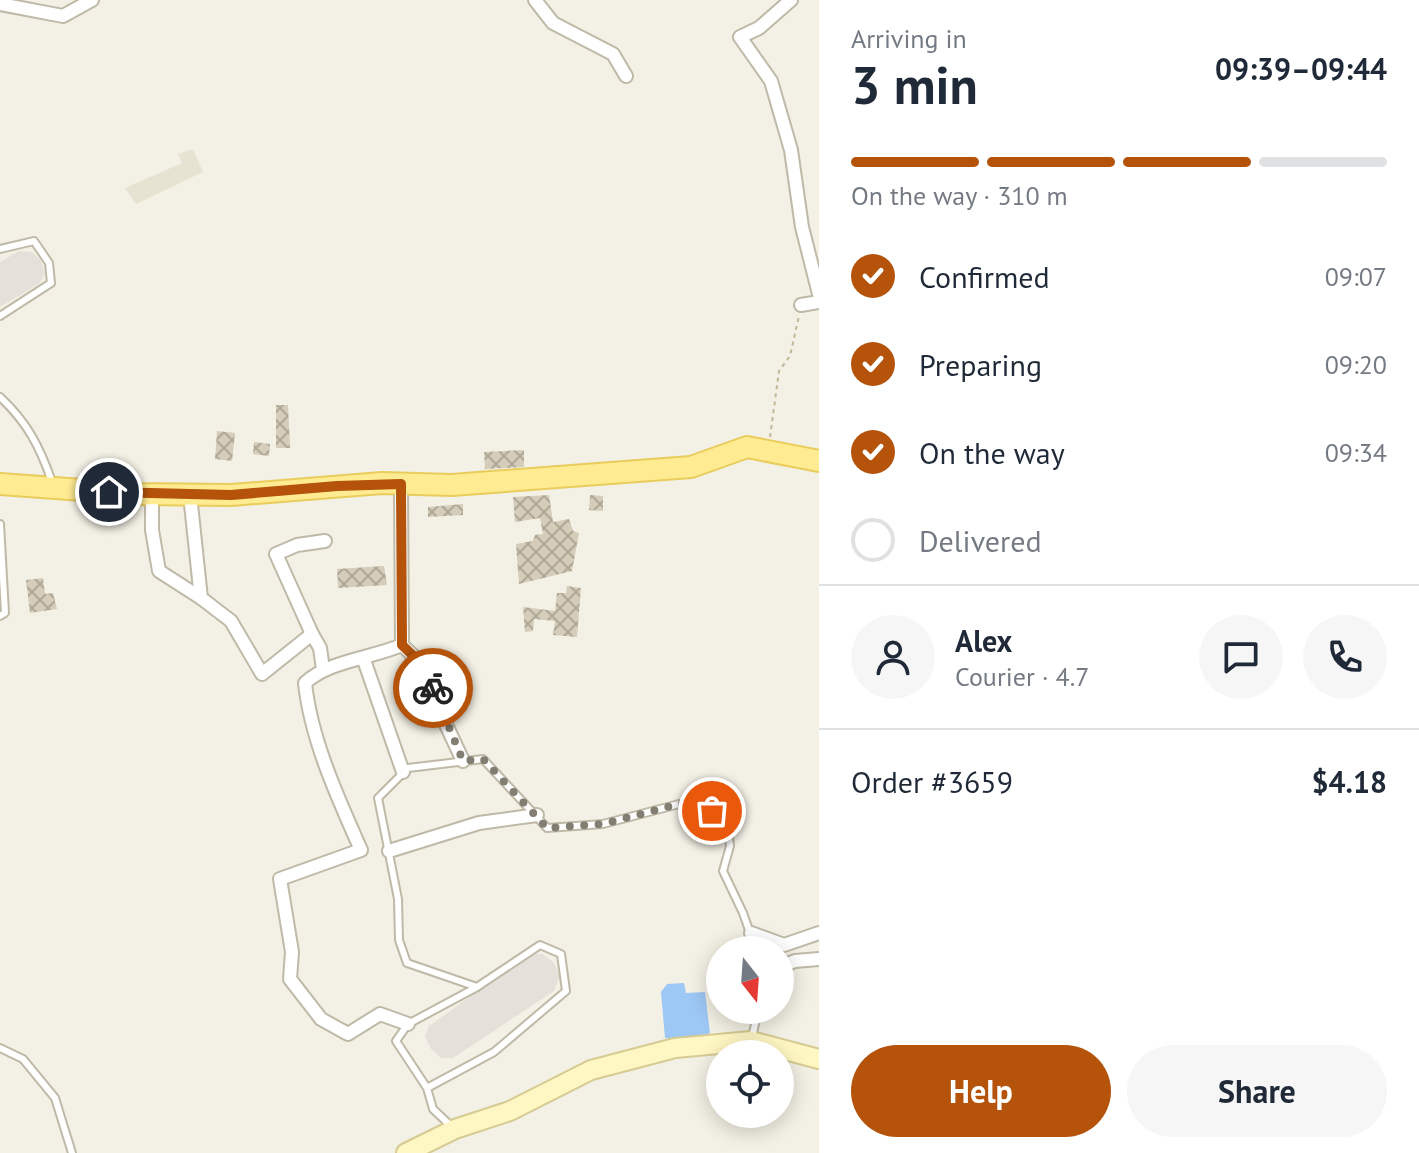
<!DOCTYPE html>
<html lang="en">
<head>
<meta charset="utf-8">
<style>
	body { margin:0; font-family:"PT Sans",sans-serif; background:#f6f6f7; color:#1f2937; height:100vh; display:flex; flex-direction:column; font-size:30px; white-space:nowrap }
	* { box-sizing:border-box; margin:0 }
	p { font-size:26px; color:#747a83 }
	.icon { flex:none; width:44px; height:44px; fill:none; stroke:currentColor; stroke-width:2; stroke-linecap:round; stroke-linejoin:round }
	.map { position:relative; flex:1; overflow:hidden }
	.details { display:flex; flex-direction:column; background:#fff; width:600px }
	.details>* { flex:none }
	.needle { width:52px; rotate:163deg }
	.buttons { position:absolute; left:706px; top:936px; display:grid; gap:16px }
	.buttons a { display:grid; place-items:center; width:88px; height:88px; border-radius:50%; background:#fff; box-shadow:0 4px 20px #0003; font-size:40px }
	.pin { position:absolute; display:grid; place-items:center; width:68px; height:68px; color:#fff; margin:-34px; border:4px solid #fff; border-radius:50%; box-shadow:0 2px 8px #0007 }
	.courier { position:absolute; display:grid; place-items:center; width:80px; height:80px; margin:-40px; border:6px solid #b45309; border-radius:50%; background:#fff; color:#222; box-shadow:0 2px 10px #0007 }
	.head em { font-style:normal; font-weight:700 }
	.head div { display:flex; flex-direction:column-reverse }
	.head { display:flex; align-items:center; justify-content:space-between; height:136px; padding:0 32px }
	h1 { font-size:52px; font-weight:700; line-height:60px }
	.bar { display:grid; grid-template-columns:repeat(4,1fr); gap:12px 8px; align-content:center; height:96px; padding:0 32px }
	.bar i { height:10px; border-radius:6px; background:#e0e1e3 }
	.bar .on { background:#b45309 }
	.bar p { grid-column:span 4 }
	.line { display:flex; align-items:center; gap:20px; padding:0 32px; border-top:2px solid #e0e1e3 }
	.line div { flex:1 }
	.round { display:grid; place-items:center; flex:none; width:84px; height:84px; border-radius:42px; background:#f6f6f7 }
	ol { padding:0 32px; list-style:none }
	li { display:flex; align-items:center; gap:24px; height:88px }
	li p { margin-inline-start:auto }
	li .icon { padding:8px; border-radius:50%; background:#b45309; color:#fff; stroke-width:4 }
	li:last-child { color:#747a83 }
	li i { width:44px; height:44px; border:4px solid #e0e1e3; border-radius:50% }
	.button { display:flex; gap:16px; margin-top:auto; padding:16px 32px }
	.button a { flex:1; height:92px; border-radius:48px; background:#b45309; color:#fff; font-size:32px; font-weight:700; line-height:92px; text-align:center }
	.button a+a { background:#f6f6f7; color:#1f2937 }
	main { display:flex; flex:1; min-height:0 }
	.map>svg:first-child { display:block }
	.residential { fill:#e7e3d2 }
	.industrial { fill:#e5e1da }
	.water { fill:#9dc7f4 }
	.building { fill:url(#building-cross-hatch) }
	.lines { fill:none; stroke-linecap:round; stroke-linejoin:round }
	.service-casing { stroke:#bfb9a7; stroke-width:10 }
	.minor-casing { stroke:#bfb9a7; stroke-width:16 }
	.secondary-casing { stroke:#d6cb92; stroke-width:22 }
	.primary-casing { stroke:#e9cd5c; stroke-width:24 }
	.path { stroke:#c2b797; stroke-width:2; stroke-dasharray:4 4; stroke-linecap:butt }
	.service { stroke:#fff; stroke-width:6 }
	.minor { stroke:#fff; stroke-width:12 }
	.secondary { stroke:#fff7c3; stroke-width:18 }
	.primary { stroke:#ffeb92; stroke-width:20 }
	.done { stroke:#837e72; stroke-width:8; stroke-dasharray:0 14.4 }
	.route { stroke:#b45309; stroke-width:10 }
</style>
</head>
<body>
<main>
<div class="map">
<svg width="819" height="1153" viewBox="0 0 819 1153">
	<defs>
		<pattern id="building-cross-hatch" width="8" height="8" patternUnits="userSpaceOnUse" patternTransform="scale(2)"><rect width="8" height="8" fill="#d5cdb9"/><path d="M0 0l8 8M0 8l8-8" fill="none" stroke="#afa897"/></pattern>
	</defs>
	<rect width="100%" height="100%" fill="#f3f0e5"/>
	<polygon class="residential" points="193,149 203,172 136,204 125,188 182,163 178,154"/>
	<g class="industrial">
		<polygon points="19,251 32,252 41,261 45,274 39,284 0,307 0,262"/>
		<polygon points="531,953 543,954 554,963 560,976 554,991 453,1058 441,1058 431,1049 425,1036 429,1026"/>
	</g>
	<polygon class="water" points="684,983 686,993 705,992 710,1033 687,1041 665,1038 661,992 667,984"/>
	<g class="building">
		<polygon points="276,405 288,405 290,448 276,448"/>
		<polygon points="217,431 235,433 232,461 215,459"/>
		<polygon points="254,442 270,444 269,456 253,454"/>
		<polygon points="524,450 524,467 485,469 484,452"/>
		<polygon points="549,495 553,522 569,519 573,531 579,533 572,571 519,584 516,544 533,541 535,535 543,534 540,518 515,522 513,497"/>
		<polygon points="590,495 603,496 603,511 589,510"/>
		<polygon points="463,504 463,515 428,517 428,507"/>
		<polygon points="384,566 387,585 338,588 337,569"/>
		<polygon points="43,578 45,594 53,593 57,609 30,613 26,580"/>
		<polygon points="567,586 581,588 577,637 553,635 555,621 534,619 533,631 525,632 523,607 555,611 557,593 566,593"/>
	</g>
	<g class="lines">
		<defs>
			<g id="service">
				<polyline points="0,249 34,241 49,263 51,283 0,316"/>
				<path d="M 0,397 C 27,422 40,447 52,482"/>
				<polyline points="0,524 5,613 0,616"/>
				<polyline points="477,987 407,963 399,940 398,899 378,798 408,768 483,759 547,828 603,824 698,799 727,823 730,846 723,871 743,913 756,950"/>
				<polyline points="752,1038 758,1010"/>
				<polyline points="0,1048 23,1059 55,1098 72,1153"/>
				<polyline points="427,1088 494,1052 566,991 561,954 540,945 477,987 408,1024 396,1041 427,1088 433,1109 452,1127"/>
			</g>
			<g id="minor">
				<polyline points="535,0 553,23 613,54 626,76"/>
				<polyline points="791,0 759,28 740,37 771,81 791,150 802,227 819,294"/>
				<polyline points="0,4 63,16 92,0"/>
				<polyline points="801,305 819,302"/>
				<path d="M 401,484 L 402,645 C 372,658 328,661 305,683 C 311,740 338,798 361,850 L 280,879 L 292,952 L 290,979 L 321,1019 L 348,1034 L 380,1014 L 408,1024"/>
				<polyline points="152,494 152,530 159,571 201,598 190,495"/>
				<polyline points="201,598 231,621 262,674 312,634 276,554 297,545 325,541"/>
				<polyline points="312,634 320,648 323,669"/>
				<polyline points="402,645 427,669 442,716 463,761"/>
				<polyline points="364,660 403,772"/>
				<polyline points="389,851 479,823 537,815"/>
				<polyline points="751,933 784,945 819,933"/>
				<polyline points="780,967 795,961 819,959"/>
			</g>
			<polyline id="secondary" points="406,1153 455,1129 510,1111 591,1070 675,1048 751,1041 819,1059"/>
			<polyline id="primary" points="0,484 137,494 231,495 382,483 452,485 691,467 747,447 819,461"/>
		</defs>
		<use href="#service" class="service-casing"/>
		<use href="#minor" class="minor-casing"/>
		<use href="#secondary" class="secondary-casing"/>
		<use href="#primary" class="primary-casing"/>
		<polyline class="path" points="770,437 779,371 790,356 799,316"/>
		<use href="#service" class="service"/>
		<use href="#minor" class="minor"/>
		<use href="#secondary" class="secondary"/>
		<use href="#primary" class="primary"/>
	</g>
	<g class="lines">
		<polyline class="done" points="433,688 463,761 483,759 547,828 603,824 698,799 712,811"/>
		<polyline class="route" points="109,492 231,495 337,486 401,484 402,645 427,669 433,688"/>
	</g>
</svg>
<div class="buttons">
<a><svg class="needle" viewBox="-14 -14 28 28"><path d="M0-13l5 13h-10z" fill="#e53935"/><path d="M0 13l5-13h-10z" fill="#747a83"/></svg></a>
<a><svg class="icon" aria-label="locate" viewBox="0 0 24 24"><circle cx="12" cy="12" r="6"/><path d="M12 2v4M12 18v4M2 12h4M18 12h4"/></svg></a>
</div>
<div class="pin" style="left:712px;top:811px;background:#ea580c"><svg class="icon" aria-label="bag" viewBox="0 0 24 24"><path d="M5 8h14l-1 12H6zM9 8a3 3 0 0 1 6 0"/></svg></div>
<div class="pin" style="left:109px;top:492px;background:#1f2937"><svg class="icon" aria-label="home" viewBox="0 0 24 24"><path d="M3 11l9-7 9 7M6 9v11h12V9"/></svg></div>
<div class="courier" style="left:433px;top:688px"><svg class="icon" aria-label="bike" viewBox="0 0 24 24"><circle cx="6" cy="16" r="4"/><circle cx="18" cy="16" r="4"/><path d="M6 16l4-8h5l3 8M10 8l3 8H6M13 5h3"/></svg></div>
</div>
<section class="details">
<div class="head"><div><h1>3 min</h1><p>Arriving in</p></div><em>09:39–09:44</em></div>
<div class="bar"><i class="on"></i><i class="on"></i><i class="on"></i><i></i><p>On the way · 310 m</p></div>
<ol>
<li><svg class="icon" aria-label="check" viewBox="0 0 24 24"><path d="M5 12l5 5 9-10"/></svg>Confirmed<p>09:07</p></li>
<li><svg class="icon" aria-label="check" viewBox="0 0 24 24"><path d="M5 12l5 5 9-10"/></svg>Preparing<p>09:20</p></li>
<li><svg class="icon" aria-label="check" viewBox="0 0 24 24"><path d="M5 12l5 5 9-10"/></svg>On the way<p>09:34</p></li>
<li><i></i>Delivered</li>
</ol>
<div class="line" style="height:144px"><a class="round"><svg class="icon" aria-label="person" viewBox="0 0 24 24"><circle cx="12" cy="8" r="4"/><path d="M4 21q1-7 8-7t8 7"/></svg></a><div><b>Alex</b><p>Courier · 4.7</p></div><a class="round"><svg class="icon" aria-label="chat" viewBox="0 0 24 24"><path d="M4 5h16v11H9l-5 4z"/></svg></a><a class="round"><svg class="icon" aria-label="phone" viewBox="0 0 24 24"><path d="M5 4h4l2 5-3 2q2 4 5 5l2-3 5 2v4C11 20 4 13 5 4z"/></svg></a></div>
<div class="line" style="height:104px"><div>Order #3659</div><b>$4.18</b></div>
<div class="button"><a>Help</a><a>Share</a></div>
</section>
</main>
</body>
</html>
